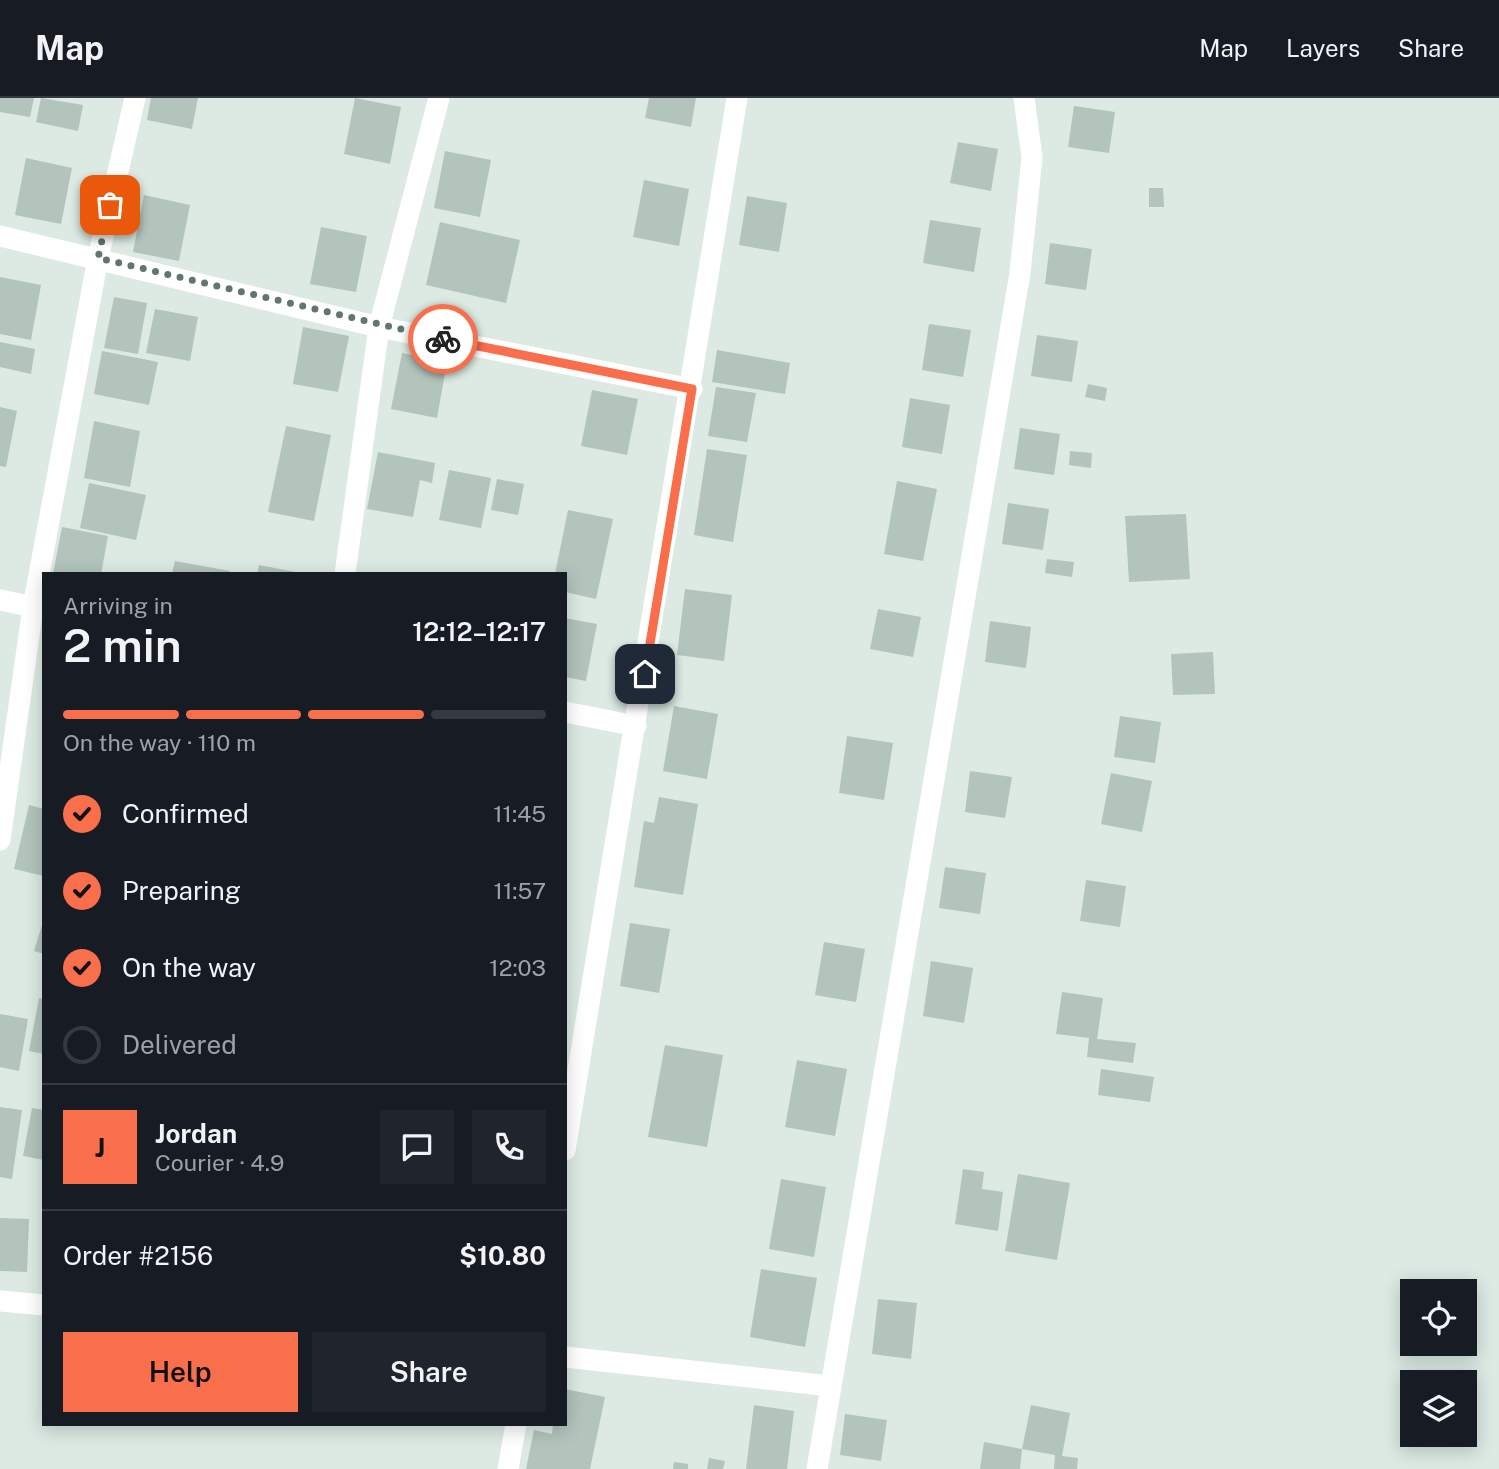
<!DOCTYPE html>
<html lang="en">
<head>
<meta charset="utf-8">
<style>
	body { margin:0; font-family:"Public Sans",sans-serif; background:#20242c; color:#f1f3f6; height:100vh; display:flex; flex-direction:column; font-size:26px; white-space:nowrap }
	* { box-sizing:border-box; margin:0 }
	p { font-size:23px; color:#9ea1a6 }
	.icon { flex:none; width:38px; height:38px; fill:none; stroke:currentColor; stroke-width:2; stroke-linecap:round; stroke-linejoin:round }
	.map { position:relative; flex:1; overflow:hidden }
	.details { position:absolute; left:42px; top:474px; width:525px; height:854px; display:flex; flex-direction:column; background:#171b24; border-radius:0px; box-shadow:0 4px 18px #0003 }
	.details>* { flex:none }
	.tools { position:absolute; left:1400px; top:1181px; display:grid; gap:14px }
	.tools a { display:grid; place-items:center; width:77px; height:77px; border-radius:0px; background:#171b24; box-shadow:0 4px 18px #0003; font-size:35px }
	.pin { position:absolute; display:grid; place-items:center; width:60px; height:60px; color:#fff; margin:-30px; border-radius:14px; box-shadow:0 4px 10px #0006 }
	.courier { position:absolute; display:grid; place-items:center; width:70px; height:70px; margin:-35px; border:5px solid #f96e4b; border-radius:50%; background:#fff; color:#222; box-shadow:0 2px 9px #0007 }
	.head em { font-style:normal; font-weight:600 }
	.head div { display:flex; flex-direction:column-reverse }
	.head { display:flex; align-items:center; justify-content:space-between; height:119px; padding:0 21px }
	h1 { font-size:46px; font-weight:600; line-height:52px }
	.bar { display:grid; grid-template-columns:repeat(4,1fr); gap:10px 7px; align-content:center; height:84px; padding:0 21px }
	.bar i { height:9px; border-radius:5px; background:#363941 }
	.bar .on { background:#f96e4b }
	.bar p { grid-column:span 4 }
	.line { display:flex; align-items:center; gap:18px; padding:0 21px; border-top:2px solid #363941 }
	.line div { flex:1 }
	.round { display:grid; place-items:center; flex:none; width:74px; height:74px; border-radius:0px; background:#20242c }
	ol { padding:0 21px; list-style:none }
	li { display:flex; align-items:center; gap:21px; height:77px }
	li p { margin-inline-start:auto }
	li .icon { padding:7px; border-radius:50%; background:#f96e4b; color:#111; stroke-width:4 }
	li:last-child { color:#9ea1a6 }
	li i { width:38px; height:38px; border:4px solid #363941; border-radius:50% }
	.cta { display:flex; gap:14px; margin-top:auto; padding:14px 21px }
	.cta a { flex:1; height:80px; border-radius:0px; background:#f96e4b; color:#111; font-size:28px; font-weight:600; line-height:80px; text-align:center }
	.cta a+a { background:#20242c; color:#f1f3f6 }
	header { display:flex; align-items:center; gap:42px; box-sizing:border-box; height:98px; padding:0 35px; background:#171b24; border-bottom:2px solid #363941 }
	header strong { font-size:33px }
	nav { display:flex; gap:38px; margin-inline-start:auto; font-size:24px }
	.map>svg:first-child { display:block }
	.building { fill:#b2c4bc }
	.lines { fill:none; stroke-linecap:round; stroke-linejoin:round }
	.street { stroke:#fff; stroke-width:21 }
	.done { stroke:#60776f; stroke-width:7; stroke-dasharray:0 12.6 }
	.route { stroke:#f96e4b; stroke-width:9 }
</style>
</head>
<body>
<header>
<strong>Map</strong>
<nav><a>Map</a><a>Layers</a><a>Share</a></nav>
</header>
<div class="map">
<svg width="1499" height="1371" viewBox="0 0 1499 1371">
	<rect width="100%" height="100%" fill="#dceae3"/>
	<g class="building">
		<polygon points="0,0 34,0 30,19 0,14"/>
		<polygon points="41,0 83,7 78,33 36,24"/>
		<polygon points="151,0 198,0 192,31 147,22"/>
		<polygon points="355,0 401,9 390,66 344,56"/>
		<polygon points="649,0 696,0 691,29 645,20"/>
		<polygon points="1074,8 1115,14 1109,55 1068,49"/>
		<polygon points="958,44 998,51 991,93 950,85"/>
		<polygon points="445,53 491,62 480,119 434,110"/>
		<polygon points="26,60 72,70 61,126 15,117"/>
		<polygon points="644,82 689,91 679,148 633,139"/>
		<polygon points="1149,90 1163,90 1164,109 1149,109"/>
		<polygon points="144,97 190,107 179,163 133,154"/>
		<polygon points="747,98 787,105 779,154 739,147"/>
		<polygon points="930,122 981,130 974,174 923,165"/>
		<polygon points="440,124 520,142 506,205 426,187"/>
		<polygon points="321,129 367,138 356,194 310,186"/>
		<polygon points="1050,145 1092,151 1086,192 1045,186"/>
		<polygon points="0,179 41,187 31,242 0,236"/>
		<polygon points="114,199 147,205 138,256 104,250"/>
		<polygon points="155,211 198,219 190,263 146,255"/>
		<polygon points="929,226 971,232 963,279 922,272"/>
		<polygon points="303,229 349,238 338,294 293,286"/>
		<polygon points="1037,237 1078,243 1072,284 1031,278"/>
		<polygon points="0,244 35,251 31,276 0,269"/>
		<polygon points="717,252 790,265 785,296 712,284"/>
		<polygon points="102,253 158,264 149,307 94,296"/>
		<polygon points="402,255 447,264 437,320 391,311"/>
		<polygon points="1088,286 1107,290 1105,303 1085,299"/>
		<polygon points="716,289 756,295 747,344 708,338"/>
		<polygon points="592,292 638,301 627,357 581,348"/>
		<polygon points="910,300 950,307 942,356 902,349"/>
		<polygon points="0,309 17,313 6,369 0,368"/>
		<polygon points="94,323 140,333 130,389 84,380"/>
		<polygon points="286,328 331,337 314,423 268,414"/>
		<polygon points="1020,330 1060,336 1054,377 1014,371"/>
		<polygon points="707,351 747,357 733,444 694,437"/>
		<polygon points="1070,353 1092,355 1091,370 1069,367"/>
		<polygon points="378,354 435,365 432,385 420,382 413,419 367,411"/>
		<polygon points="449,372 491,380 481,430 439,422"/>
		<polygon points="497,381 524,386 518,417 491,412"/>
		<polygon points="897,383 937,391 923,463 884,456"/>
		<polygon points="89,385 146,397 136,442 80,430"/>
		<polygon points="1008,405 1049,411 1043,452 1002,446"/>
		<polygon points="568,412 613,421 596,501 565,494 565,476 555,476"/>
		<polygon points="1186,416 1190,481 1129,484 1125,418"/>
		<polygon points="62,429 108,438 101,476 53,476"/>
		<polygon points="1047,461 1074,464 1072,479 1045,475"/>
		<polygon points="175,463 230,473 230,476 172,476"/>
		<polygon points="259,467 301,475 301,476 257,476"/>
		<polygon points="685,491 732,497 724,563 677,557"/>
		<polygon points="878,511 921,519 913,559 870,551"/>
		<polygon points="565,520 597,526 586,583 565,579"/>
		<polygon points="990,523 1031,529 1026,570 985,564"/>
		<polygon points="1213,554 1215,596 1173,597 1171,556"/>
		<polygon points="674,608 718,616 707,681 663,673"/>
		<polygon points="1120,618 1161,624 1155,665 1114,659"/>
		<polygon points="847,638 893,645 884,702 839,695"/>
		<polygon points="970,673 1012,679 1005,720 965,714"/>
		<polygon points="1111,675 1152,683 1142,734 1101,726"/>
		<polygon points="659,699 698,706 683,797 634,789 644,723 654,725"/>
		<polygon points="29,707 44,711 44,778 14,771"/>
		<polygon points="945,769 986,775 980,816 939,810"/>
		<polygon points="1086,782 1126,788 1120,829 1080,823"/>
		<polygon points="43,824 44,824 44,856 34,853"/>
		<polygon points="630,825 670,831 659,895 620,888"/>
		<polygon points="824,844 865,851 856,904 815,897"/>
		<polygon points="931,863 973,870 964,925 923,918"/>
		<polygon points="1062,894 1103,900 1097,941 1136,945 1133,965 1087,959 1089,940 1056,936"/>
		<polygon points="39,900 44,901 44,956 29,953"/>
		<polygon points="0,916 28,921 19,973 0,969"/>
		<polygon points="665,947 723,957 707,1049 648,1039"/>
		<polygon points="797,962 847,971 835,1038 785,1029"/>
		<polygon points="1101,971 1154,979 1150,1004 1098,997"/>
		<polygon points="0,1009 22,1012 12,1081 0,1079"/>
		<polygon points="32,1010 44,1012 44,1062 23,1058"/>
		<polygon points="963,1071 984,1074 982,1091 1003,1094 998,1133 955,1126"/>
		<polygon points="1018,1076 1070,1085 1057,1162 1005,1153"/>
		<polygon points="781,1081 826,1089 814,1159 769,1151"/>
		<polygon points="0,1120 29,1121 27,1174 0,1173"/>
		<polygon points="761,1171 817,1180 805,1249 750,1239"/>
		<polygon points="878,1201 917,1205 911,1261 872,1256"/>
		<polygon points="565,1291 605,1299 590,1371 526,1371 534,1332 552,1336 553,1326 565,1326"/>
		<polygon points="754,1307 794,1313 787,1371 746,1371"/>
		<polygon points="1031,1307 1070,1315 1062,1358 1078,1360 1077,1371 1054,1371 1055,1357 1022,1351 1020,1371 980,1371 984,1344 1022,1351"/>
		<polygon points="845,1316 887,1322 881,1363 840,1357"/>
		<polygon points="709,1360 725,1363 723,1371 707,1371"/>
		<polygon points="674,1364 688,1366 688,1371 673,1371"/>
	</g>
	<g class="lines">
		<g class="street">
			<polyline points="0,138 379,229 692,291"/>
			<polyline points="345,476 379,229 439,0"/>
			<polyline points="0,502 44,511"/>
			<polyline points="565,614 636,628"/>
			<polyline points="0,742 33,509 98,160 135,0"/>
			<polyline points="565,1052 737,0"/>
			<polyline points="0,1203 44,1207"/>
			<polyline points="565,1259 830,1288"/>
			<polyline points="508,1371 516,1326"/>
			<polyline points="817,1371 1020,175 1032,59 1024,0"/>
		</g>
	</g>
	<g class="lines">
		<polyline class="done" points="110,107 98,160 443,241"/>
		<polyline class="route" points="443,241 692,291 645,576"/>
	</g>
</svg>
<div class="tools">
<a><svg class="icon" aria-label="locate" viewBox="0 0 24 24"><circle cx="12" cy="12" r="6"/><path d="M12 2v4M12 18v4M2 12h4M18 12h4"/></svg></a>
<a><svg class="icon" aria-label="layers" viewBox="0 0 24 24"><path d="M12 4l9 5-9 5-9-5zM3 14l9 5 9-5"/></svg></a>
</div>
<div class="pin" style="left:110px;top:107px;background:#ea580c"><svg class="icon" aria-label="bag" viewBox="0 0 24 24"><path d="M5 8h14l-1 12H6zM9 8a3 3 0 0 1 6 0"/></svg></div>
<div class="pin" style="left:645px;top:576px;background:#1f2937"><svg class="icon" aria-label="home" viewBox="0 0 24 24"><path d="M3 11l9-7 9 7M6 9v11h12V9"/></svg></div>
<div class="courier" style="left:443px;top:241px"><svg class="icon" aria-label="bike" viewBox="0 0 24 24"><circle cx="6" cy="16" r="4"/><circle cx="18" cy="16" r="4"/><path d="M6 16l4-8h5l3 8M10 8l3 8H6M13 5h3"/></svg></div>
<section class="details">
<div class="head"><div><h1>2 min</h1><p>Arriving in</p></div><em>12:12–12:17</em></div>
<div class="bar"><i class="on"></i><i class="on"></i><i class="on"></i><i></i><p>On the way · 110 m</p></div>
<ol>
<li><svg class="icon" aria-label="check" viewBox="0 0 24 24"><path d="M5 12l5 5 9-10"/></svg>Confirmed<p>11:45</p></li>
<li><svg class="icon" aria-label="check" viewBox="0 0 24 24"><path d="M5 12l5 5 9-10"/></svg>Preparing<p>11:57</p></li>
<li><svg class="icon" aria-label="check" viewBox="0 0 24 24"><path d="M5 12l5 5 9-10"/></svg>On the way<p>12:03</p></li>
<li><i></i>Delivered</li>
</ol>
<div class="line" style="height:126px"><b class="round" style="background:#f96e4b;color:#111">J</b><div><b>Jordan</b><p>Courier · 4.9</p></div><a class="round"><svg class="icon" aria-label="chat" viewBox="0 0 24 24"><path d="M4 5h16v11H9l-5 4z"/></svg></a><a class="round"><svg class="icon" aria-label="phone" viewBox="0 0 24 24"><path d="M5 4h4l2 5-3 2q2 4 5 5l2-3 5 2v4C11 20 4 13 5 4z"/></svg></a></div>
<div class="line" style="height:91px"><div>Order #2156</div><b>$10.80</b></div>
<div class="cta"><a>Help</a><a>Share</a></div>
</section>
</div>
</body>
</html>
